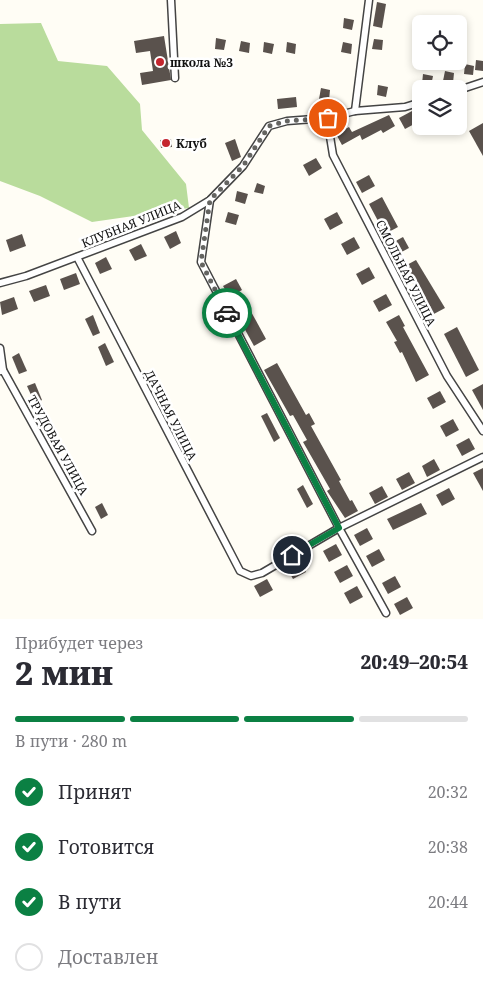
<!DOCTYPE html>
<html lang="ru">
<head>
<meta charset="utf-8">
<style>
	body { margin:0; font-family:"Noto Serif",serif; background:#f7f7f7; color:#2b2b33; height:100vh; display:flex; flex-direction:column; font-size:19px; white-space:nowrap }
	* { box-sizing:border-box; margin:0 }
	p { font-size:16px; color:#7c7c81 }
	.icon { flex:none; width:28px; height:28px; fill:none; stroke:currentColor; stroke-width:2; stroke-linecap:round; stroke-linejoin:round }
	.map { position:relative; height:619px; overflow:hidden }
	.details { display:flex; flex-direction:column; background:#fff; flex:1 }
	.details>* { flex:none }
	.fabs { position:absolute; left:412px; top:15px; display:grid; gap:10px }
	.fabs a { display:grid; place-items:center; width:55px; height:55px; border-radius:8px; background:#fff; box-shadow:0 2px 8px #0003; font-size:25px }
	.pin { position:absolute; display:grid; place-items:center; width:42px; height:42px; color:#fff; margin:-21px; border:2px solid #fff; border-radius:50%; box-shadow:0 1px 5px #0007 }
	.courier { position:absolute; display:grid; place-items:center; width:50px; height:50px; margin:-25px; border:4px solid #0b8043; border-radius:50%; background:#fff; color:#222; box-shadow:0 1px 6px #0007 }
	.headline em { font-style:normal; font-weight:800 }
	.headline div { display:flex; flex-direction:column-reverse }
	.headline { display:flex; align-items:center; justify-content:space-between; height:85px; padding:0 15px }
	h1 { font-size:32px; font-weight:800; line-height:38px }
	.bar { display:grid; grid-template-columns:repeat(4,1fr); gap:8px 5px; align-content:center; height:60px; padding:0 15px }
	.bar i { height:6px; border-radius:4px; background:#e1e1e2 }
	.bar .active { background:#0b8043 }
	.bar p { grid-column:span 4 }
	ol { padding:0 15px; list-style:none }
	li { display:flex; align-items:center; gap:15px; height:55px }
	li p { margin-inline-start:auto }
	li .icon { padding:5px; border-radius:50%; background:#0b8043; color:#fff; stroke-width:4 }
	li:last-child { color:#7c7c81 }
	li i { width:28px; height:28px; border:2px solid #e1e1e2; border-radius:50% }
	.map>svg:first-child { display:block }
	.forest { fill:#b9dc9c }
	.building { fill:#5a524d }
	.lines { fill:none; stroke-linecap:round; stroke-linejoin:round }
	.street-casing { stroke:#444; stroke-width:9 }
	.street { stroke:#fff; stroke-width:6 }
	.done { stroke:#646461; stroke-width:5; stroke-dasharray:0 9 }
	.route { stroke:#0b8043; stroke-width:6 }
	.poi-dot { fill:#c4262e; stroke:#fff; stroke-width:2 }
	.labels { text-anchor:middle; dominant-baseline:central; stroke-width:5; stroke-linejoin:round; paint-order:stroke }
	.poi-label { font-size:12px; font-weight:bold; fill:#111; stroke:#fff; text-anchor:start }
	.street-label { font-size:12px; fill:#111; stroke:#fff }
</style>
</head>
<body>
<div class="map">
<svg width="483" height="619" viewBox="0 0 483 619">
	<rect width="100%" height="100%" fill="#fffdf5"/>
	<polygon class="forest" points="41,23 58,61 107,66 140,104 142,130 186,184 189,208 92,222 40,196 0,181 0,24"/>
	<g class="building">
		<polygon points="377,2 386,4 382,28 373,26"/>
		<polygon points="344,18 354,20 352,30 343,28"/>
		<polygon points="164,36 171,80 142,85 140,73 153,71 150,51 136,53 134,41"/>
		<polygon points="216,38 226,40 224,50 215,49"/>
		<polygon points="374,39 383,40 382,50 372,49"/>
		<polygon points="241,41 250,43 249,53 239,51"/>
		<polygon points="264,42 274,44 272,54 263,52"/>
		<polygon points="287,42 296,44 295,54 286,52"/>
		<polygon points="343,42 352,44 351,54 341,52"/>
		<polygon points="476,60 483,61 483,71 475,70"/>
		<polygon points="465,64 474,66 473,75 464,74"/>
		<polygon points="445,71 454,73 453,83 443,81"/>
		<polygon points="423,74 433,76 431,86 422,84"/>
		<polygon points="378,85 388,87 386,97 377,95"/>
		<polygon points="321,88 330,90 329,100 319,99"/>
		<polygon points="296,97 297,107 278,109 277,99"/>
		<polygon points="412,111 418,122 405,129 399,118"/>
		<polygon points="389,115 395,126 383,133 381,130 362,140 360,135 342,145 336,134 349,127 352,132"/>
		<polygon points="483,123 483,156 469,131"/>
		<polygon points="171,139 172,147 161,148 160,140"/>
		<polygon points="235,139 241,157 232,161 225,143"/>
		<polygon points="316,158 322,168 309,176 303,165"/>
		<polygon points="369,175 375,186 362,193 356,182"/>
		<polygon points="257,183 265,186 263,194 254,192"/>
		<polygon points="237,191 248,194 245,204 235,201"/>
		<polygon points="382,197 398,227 385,234 369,204"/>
		<polygon points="228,212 239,215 236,225 225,222"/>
		<polygon points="337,212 343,223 330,230 324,219"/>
		<polygon points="176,231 181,243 170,249 164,237"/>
		<polygon points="22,234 26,246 10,252 6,240"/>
		<polygon points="354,237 360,248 347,255 341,244"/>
		<polygon points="403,237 409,248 396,255 390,244"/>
		<polygon points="141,244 147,256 135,261 129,250"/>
		<polygon points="106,257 112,269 100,274 95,263"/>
		<polygon points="416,260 445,308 432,315 403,267"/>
		<polygon points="369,267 375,278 362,285 356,274"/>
		<polygon points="76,273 80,284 64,290 60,279"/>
		<polygon points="236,279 242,290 230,297 223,286"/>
		<polygon points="46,285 50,296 34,302 29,291"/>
		<polygon points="386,294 392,305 379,312 373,301"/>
		<polygon points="14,297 18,309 2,315 0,302"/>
		<polygon points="249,308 266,339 254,346 237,315"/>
		<polygon points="93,315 100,333 93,336 85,319"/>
		<polygon points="399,315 405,326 403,327 429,375 416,382 402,352 400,353 394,342 397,341 386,322"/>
		<polygon points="457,327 479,370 466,377 444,334"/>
		<polygon points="105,343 114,362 106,366 98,347"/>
		<polygon points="19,353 27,371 19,374 12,357"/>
		<polygon points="277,363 306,415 309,413 315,424 311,426 341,480 339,481 350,501 352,500 358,511 345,518 327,491 330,489 303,442 307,440 293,415 290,416 264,370"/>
		<polygon points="35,383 42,400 35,404 27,386"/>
		<polygon points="483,384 483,410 472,390"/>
		<polygon points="440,391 446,402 433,409 427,398"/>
		<polygon points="267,413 280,438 274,442 261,416"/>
		<polygon points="453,419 459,430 446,437 440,426"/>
		<polygon points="469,438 475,449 462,456 456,445"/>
		<polygon points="434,459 440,470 427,477 422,466"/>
		<polygon points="483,468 483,491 473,473"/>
		<polygon points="409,472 415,483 402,490 396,479"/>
		<polygon points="303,485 313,504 307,508 297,489"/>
		<polygon points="382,486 388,497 375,504 369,493"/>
		<polygon points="449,488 455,499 442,506 436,495"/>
		<polygon points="102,503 108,515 101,519 95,507"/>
		<polygon points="421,503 427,514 393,530 387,519"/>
		<polygon points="367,528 373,539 360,546 354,535"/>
		<polygon points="336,544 342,555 329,562 323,551"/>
		<polygon points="379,549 385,560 372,567 366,556"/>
		<polygon points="300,561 306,572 293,579 287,568"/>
		<polygon points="347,565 353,576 340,583 334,572"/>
		<polygon points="395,576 401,587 388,594 382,583"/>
		<polygon points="267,579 273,590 260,597 254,586"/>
		<polygon points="357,586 363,597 350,604 344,593"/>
		<polygon points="407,597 413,608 400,615 394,604"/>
	</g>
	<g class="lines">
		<defs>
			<g id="street">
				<polyline points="171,0 175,78"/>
				<polyline points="459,90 483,82"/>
				<polyline points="355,111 369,0"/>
				<polyline points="327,118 333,155 447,376 483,431"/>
				<polyline points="210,200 201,262 339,528 386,613"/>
				<polyline points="77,257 240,571 251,576 262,573 339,528 483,457"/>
				<polyline points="0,283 26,276 182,217 210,200 243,166 269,126 287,121 327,118 355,111 405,107 421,102"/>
				<polyline points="0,348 3,370 1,371"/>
				<polyline points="3,370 92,531"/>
			</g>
		</defs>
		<use href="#street" class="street-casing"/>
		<use href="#street" class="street"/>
	</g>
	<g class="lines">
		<polyline class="done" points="227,313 201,262 210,200 243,166 269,126 287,121 328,118"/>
		<polyline class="route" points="227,313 339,528 292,555"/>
	</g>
	<g class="poi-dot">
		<circle cx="160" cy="62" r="5"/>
		<circle cx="166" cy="143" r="5"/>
	</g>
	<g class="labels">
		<g class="poi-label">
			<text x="170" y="62">школа №3</text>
			<text x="176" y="143">Клуб</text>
		</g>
		<g class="street-label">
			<text transform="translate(131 224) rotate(-22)">КЛУБНАЯ УЛИЦА</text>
			<text transform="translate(406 273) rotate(63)">СМОЛЬНАЯ УЛИЦА</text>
			<text transform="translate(171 415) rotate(63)">ДАЧНАЯ УЛИЦА</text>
			<text transform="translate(58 445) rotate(61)">ТРУДОВАЯ УЛИЦА</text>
		</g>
	</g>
</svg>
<div class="fabs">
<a><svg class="icon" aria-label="locate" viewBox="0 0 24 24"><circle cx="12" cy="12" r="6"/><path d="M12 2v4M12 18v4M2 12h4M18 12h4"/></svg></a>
<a><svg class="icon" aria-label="layers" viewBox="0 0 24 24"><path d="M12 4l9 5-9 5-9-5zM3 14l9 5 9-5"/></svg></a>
</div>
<div class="pin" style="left:328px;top:118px;background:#ea580c"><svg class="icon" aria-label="bag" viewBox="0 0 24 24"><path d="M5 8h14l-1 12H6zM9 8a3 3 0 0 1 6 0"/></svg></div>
<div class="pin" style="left:292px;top:555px;background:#1f2937"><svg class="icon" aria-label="home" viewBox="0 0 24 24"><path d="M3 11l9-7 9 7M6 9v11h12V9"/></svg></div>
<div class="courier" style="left:227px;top:313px"><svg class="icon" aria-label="car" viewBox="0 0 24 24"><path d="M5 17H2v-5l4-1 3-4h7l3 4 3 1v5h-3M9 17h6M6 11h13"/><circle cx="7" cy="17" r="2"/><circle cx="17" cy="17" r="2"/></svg></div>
</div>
<section class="details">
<div class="headline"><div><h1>2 мин</h1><p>Прибудет через</p></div><em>20:49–20:54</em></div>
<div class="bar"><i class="active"></i><i class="active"></i><i class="active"></i><i></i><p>В пути · 280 m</p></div>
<ol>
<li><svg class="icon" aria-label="check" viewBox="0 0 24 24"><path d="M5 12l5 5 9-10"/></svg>Принят<p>20:32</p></li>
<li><svg class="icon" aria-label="check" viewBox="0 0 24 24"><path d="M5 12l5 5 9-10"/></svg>Готовится<p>20:38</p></li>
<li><svg class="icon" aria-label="check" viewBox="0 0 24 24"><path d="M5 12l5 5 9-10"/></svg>В пути<p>20:44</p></li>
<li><i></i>Доставлен</li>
</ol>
</section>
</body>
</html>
